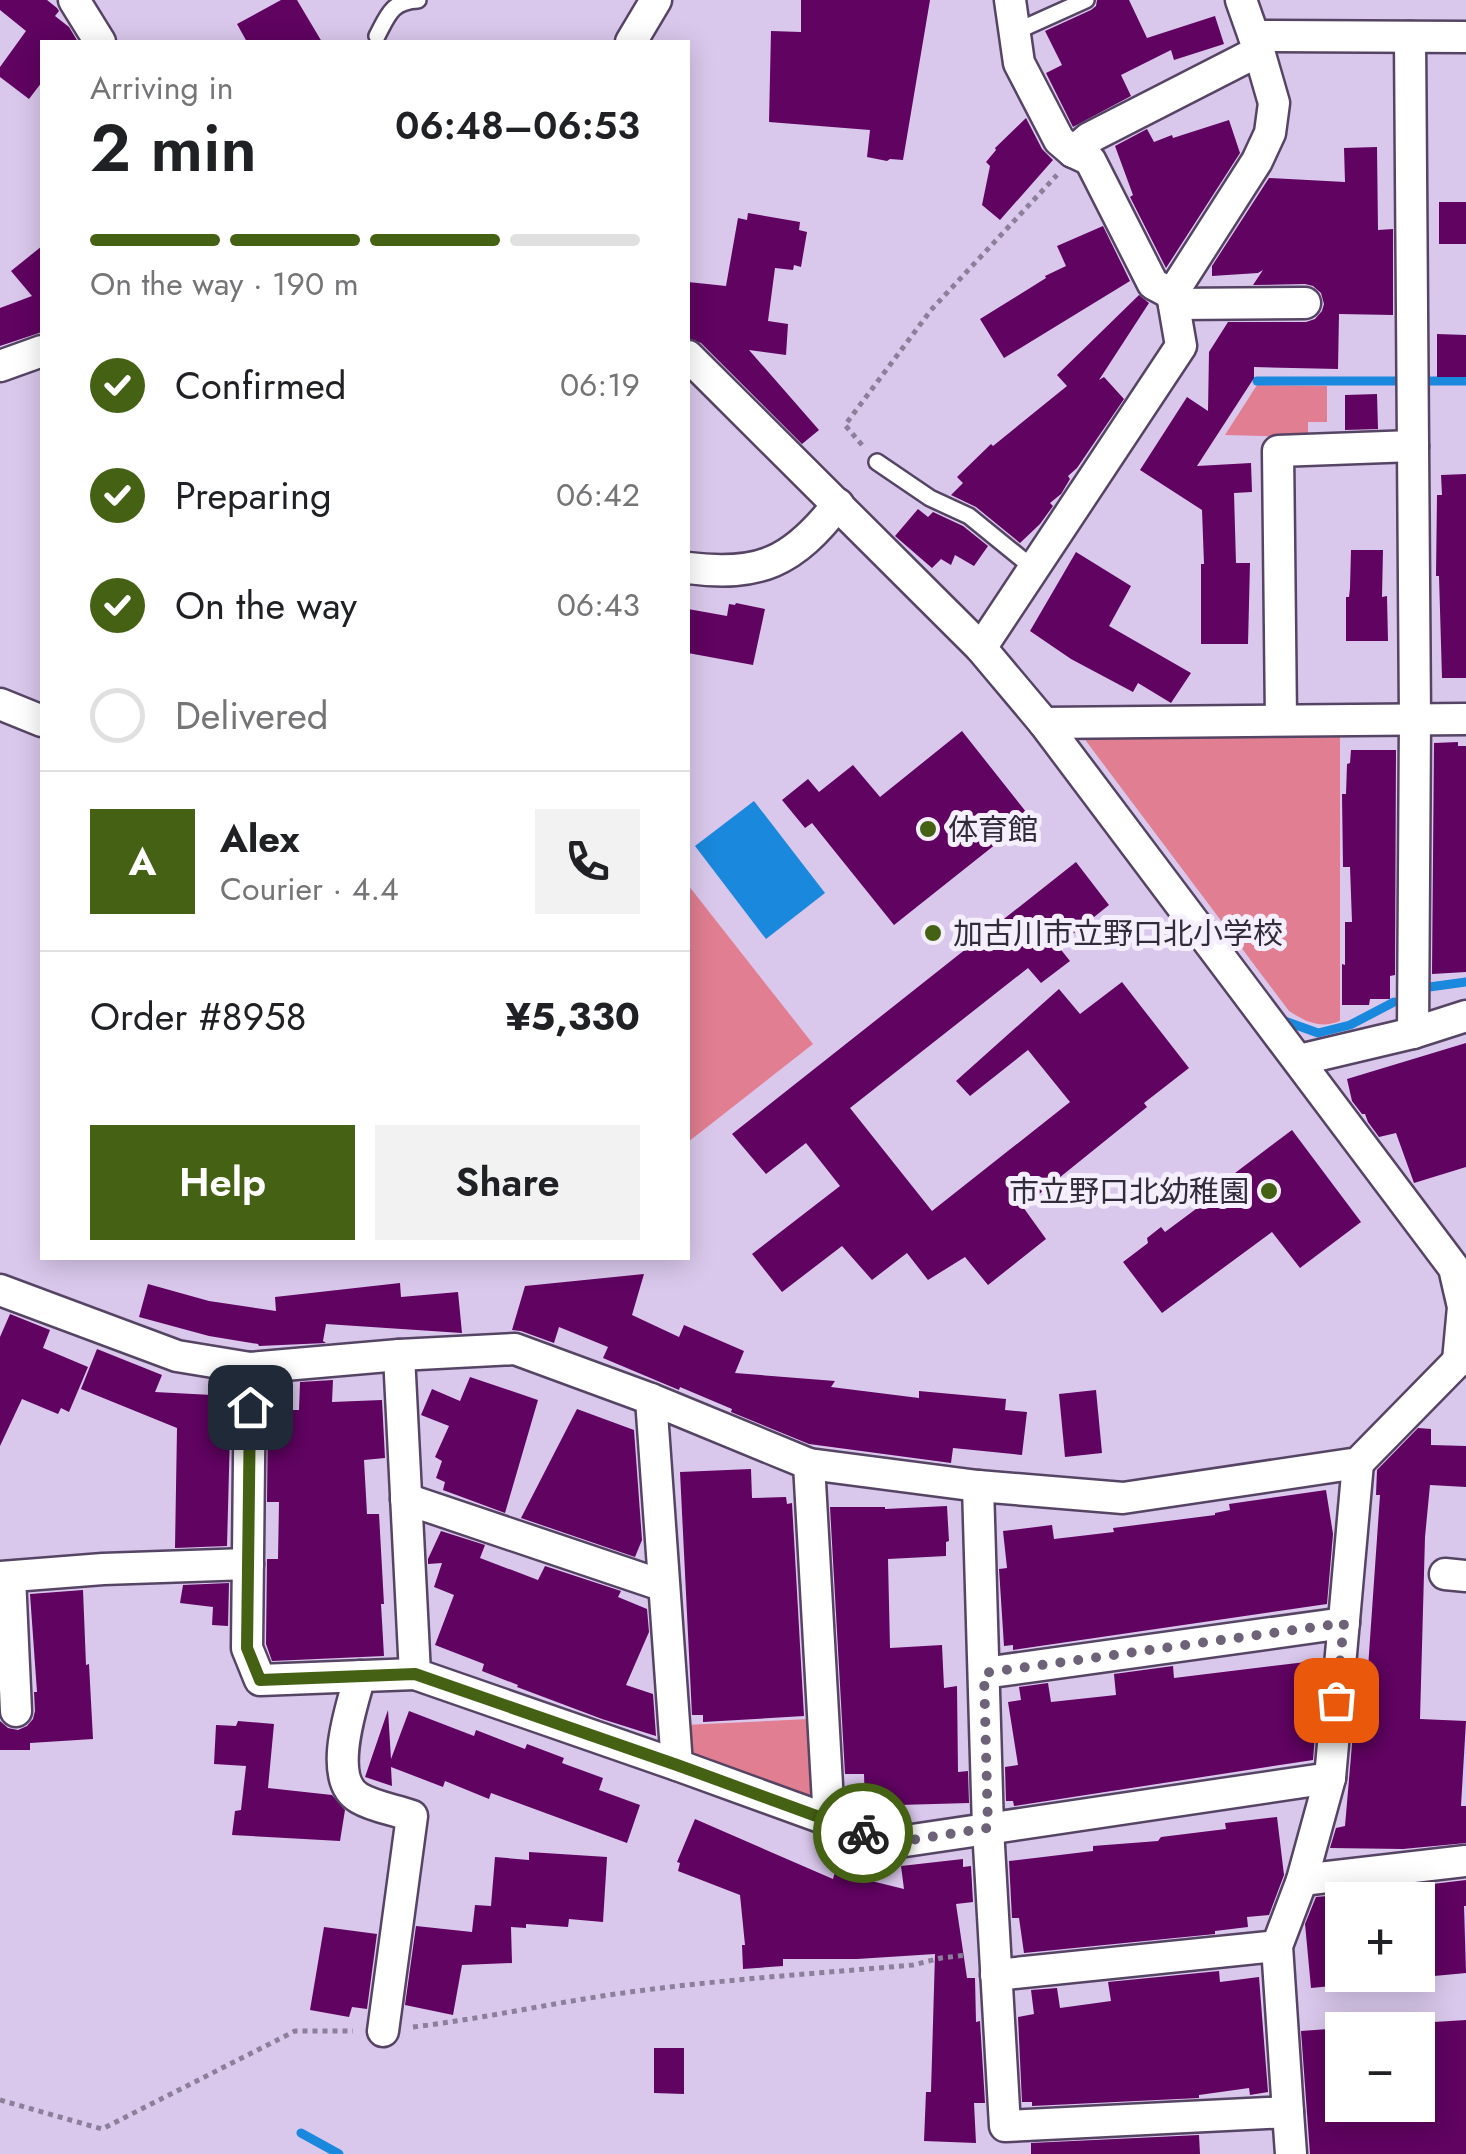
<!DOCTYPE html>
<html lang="en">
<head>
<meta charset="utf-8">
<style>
	body { margin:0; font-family:Jost,"Noto Sans JP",sans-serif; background:#f2f2f2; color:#202124; height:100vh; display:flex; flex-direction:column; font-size:38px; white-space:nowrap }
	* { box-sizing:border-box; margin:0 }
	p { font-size:32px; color:#757577 }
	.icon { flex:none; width:55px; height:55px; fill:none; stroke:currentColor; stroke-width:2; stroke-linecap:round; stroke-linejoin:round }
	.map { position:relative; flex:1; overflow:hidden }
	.details { position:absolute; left:40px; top:40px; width:650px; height:1220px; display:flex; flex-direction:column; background:#fff; border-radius:0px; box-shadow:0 5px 25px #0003 }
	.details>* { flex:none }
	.controls { position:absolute; left:1325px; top:1882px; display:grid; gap:20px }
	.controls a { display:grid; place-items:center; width:110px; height:110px; border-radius:0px; background:#fff; box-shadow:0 5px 25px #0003; font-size:50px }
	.pin { position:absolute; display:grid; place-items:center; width:85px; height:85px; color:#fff; margin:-42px; border-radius:20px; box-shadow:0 5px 15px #0006 }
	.courier { position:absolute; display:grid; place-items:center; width:100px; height:100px; margin:-50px; border:8px solid #456214; border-radius:50%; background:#fff; color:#222; box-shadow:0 2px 12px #0007 }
	.summary em { font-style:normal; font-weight:600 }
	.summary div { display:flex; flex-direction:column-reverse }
	.summary { display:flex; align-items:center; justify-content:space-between; height:170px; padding:0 50px }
	h1 { font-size:65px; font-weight:600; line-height:75px }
	.bar { display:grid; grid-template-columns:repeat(4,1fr); gap:15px 10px; align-content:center; height:120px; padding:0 50px }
	.bar i { height:12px; border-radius:8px; background:#e0e0e0 }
	.bar .active { background:#456214 }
	.bar p { grid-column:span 4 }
	.line { display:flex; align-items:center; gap:25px; padding:0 50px; border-top:2px solid #e0e0e0 }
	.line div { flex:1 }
	.round { display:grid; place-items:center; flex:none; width:105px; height:105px; border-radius:0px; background:#f2f2f2 }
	ol { padding:0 50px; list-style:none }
	li { display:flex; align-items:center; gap:30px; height:110px }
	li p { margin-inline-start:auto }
	li .icon { padding:10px; border-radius:50%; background:#456214; color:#fff; stroke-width:4 }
	li:last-child { color:#757577 }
	li i { width:55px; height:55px; border:5px solid #e0e0e0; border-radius:50% }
	.button { display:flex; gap:20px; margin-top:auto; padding:20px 50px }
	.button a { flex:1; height:115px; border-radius:0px; background:#456214; color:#fff; font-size:40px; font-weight:600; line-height:115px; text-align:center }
	.button a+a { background:#f2f2f2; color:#202124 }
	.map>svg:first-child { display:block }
	.green { fill:#e17e91 }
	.water { fill:#1a88dc }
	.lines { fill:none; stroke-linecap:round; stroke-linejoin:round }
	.stream { stroke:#1a88dc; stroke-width:9 }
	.building { fill:#600361 }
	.service-casing { stroke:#554463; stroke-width:20 }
	.minor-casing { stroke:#554463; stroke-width:35 }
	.path { stroke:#8c7f99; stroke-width:5; stroke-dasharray:5 5; stroke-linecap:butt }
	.service { stroke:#fff; stroke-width:15 }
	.minor { stroke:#fff; stroke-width:30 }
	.done { stroke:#6d6278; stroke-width:10; stroke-dasharray:0 18 }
	.route { stroke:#456214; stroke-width:12 }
	.poi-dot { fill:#456214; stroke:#f5eefd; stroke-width:4 }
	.labels { text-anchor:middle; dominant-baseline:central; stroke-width:10; stroke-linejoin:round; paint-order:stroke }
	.poi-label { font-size:30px; fill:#322b39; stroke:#f5eefd; text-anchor:start }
</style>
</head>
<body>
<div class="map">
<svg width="1466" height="2154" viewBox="0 0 1466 2154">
	<rect width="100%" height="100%" fill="#dac8ec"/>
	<g class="green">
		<polygon points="1257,385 1327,386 1327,422 1308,422 1308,437 1225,435"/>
		<path d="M 1340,733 L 1340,1021 C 1320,1029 1306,1022 1289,1011 L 1086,741 L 1088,734 Z"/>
		<polygon points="688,885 813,1044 688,1142"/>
		<polygon points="809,1719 814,1799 688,1755 685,1725"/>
	</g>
	<polygon class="water" points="754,801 825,893 766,939 695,846"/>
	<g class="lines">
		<g class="stream">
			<polyline points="1257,381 1466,381"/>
			<polyline points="1422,988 1466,982"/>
			<polyline points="1282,1020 1318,1033 1350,1025 1394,1002"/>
			<polyline points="301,2133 339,2154"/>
		</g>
	</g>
	<g class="building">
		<polygon points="0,0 47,0 57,8 59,11 55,16 69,27 78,42 42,42 42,82 29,99 0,77 0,67 26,31 0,10"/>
		<polygon points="281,0 297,0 322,42 247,42 237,24"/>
		<polygon points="801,0 930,0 903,160 890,159 887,161 867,157 870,130 769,122 771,31 801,32"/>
		<polygon points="1097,0 1129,0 1147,38 1215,16 1224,44 1174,60 1171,50 1121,75 1131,96 1073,127 1046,73 1062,65 1045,31 1091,10 1096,6"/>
		<polygon points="1026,118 1042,149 1053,160 1000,220 982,205 990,166 986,162 996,150 995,148"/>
		<polygon points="1229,120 1240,153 1166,268 1130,197 1133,195 1115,146 1147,129 1154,142 1172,135 1173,138"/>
		<polygon points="1377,147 1378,230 1393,229 1393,315 1339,314 1338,369 1254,367 1254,378 1197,466 1251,463 1252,492 1234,493 1236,563 1250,563 1248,644 1201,644 1201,564 1204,564 1202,510 1140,470 1187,397 1208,411 1209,352 1228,322 1306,322 1315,319 1322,311 1324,304 1321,293 1313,286 1305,284 1253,285 1263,270 1258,273 1212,276 1212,266 1269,178 1345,182 1344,148"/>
		<rect x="1439" y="202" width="27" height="42"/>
		<polygon points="748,213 800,222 799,230 807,232 801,267 794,265 793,270 775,268 768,321 788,324 786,355 749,350 819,430 802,444 701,343 688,338 688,282 726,286 738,218 747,220"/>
		<polygon points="1103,226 1130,281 1004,358 980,319 1046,278 1045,276 1066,266 1057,246"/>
		<polygon points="42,246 42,332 0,346 0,308 32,296 11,271"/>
		<polygon points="1139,295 1149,303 1099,380 1104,377 1124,399 1077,468 1068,476 1070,479 1061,494 1050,503 1053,506 1040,524 1020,543 976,507 951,495 963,483 957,477 991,444 993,446 1067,386 1057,375"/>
		<polygon points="1437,334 1466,335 1466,377 1437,377"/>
		<polygon points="1377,394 1378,429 1345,430 1345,395"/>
		<polygon points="1466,474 1466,678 1442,678 1439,576 1436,576 1437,495 1442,495 1441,475"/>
		<polygon points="918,509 928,517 933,512 963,526 988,546 974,566 955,555 951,565 941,559 932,568 895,536"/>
		<polygon points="1351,550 1383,550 1382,597 1387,596 1388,641 1346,641 1346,597 1349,597 1350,588"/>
		<polygon points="1076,552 1131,586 1109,626 1191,673 1171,703 1138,683 1133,692 1071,659 1030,631"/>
		<polygon points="736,603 765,609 753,665 688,653 688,609 727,616 729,604 735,605"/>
		<polygon points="962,731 1030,817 894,925 812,823 805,828 782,800 808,779 819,792 853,765 880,797"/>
		<polygon points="1458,742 1458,746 1466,746 1466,972 1432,974 1434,743"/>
		<polygon points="1351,750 1396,750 1395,975 1390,976 1390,999 1370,999 1369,1005 1342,1005 1342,964 1345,965 1345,922 1352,922 1350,867 1343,867 1342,794 1346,794 1347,764 1350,763"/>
		<polygon points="1076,862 1109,905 1058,946 1070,961 1041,983 1028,968 850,1108 932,1211 1070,1102 1028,1050 970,1096 956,1081 1059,989 1080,1014 1122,982 1189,1068 1144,1103 1147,1107 1023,1207 1046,1239 988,1285 965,1257 928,1280 907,1253 872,1280 842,1246 782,1292 752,1254 840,1186 806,1143 766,1174 732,1134"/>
		<polygon points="1466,1043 1466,1167 1414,1183 1396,1133 1379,1137 1368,1122 1365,1114 1362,1114 1352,1101 1347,1079"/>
		<polygon points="1292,1130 1361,1222 1300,1268 1272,1232 1162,1313 1123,1262 1148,1243 1147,1238 1161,1227 1165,1232 1204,1203 1202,1198"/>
		<polygon points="644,1274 632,1315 679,1337 684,1325 744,1351 735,1373 835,1381 831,1387 919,1398 919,1391 1006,1399 1005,1410 1027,1412 1022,1455 953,1448 951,1463 809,1444 731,1412 732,1409 680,1387 679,1390 603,1358 608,1347 559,1327 554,1343 521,1331 512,1330 525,1286"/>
		<polygon points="400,1283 401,1297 458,1292 462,1333 326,1324 323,1341 326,1343 259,1346 258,1344 209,1336 139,1317 148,1284 209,1301 276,1311 275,1297"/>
		<polygon points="10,1314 50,1330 43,1348 88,1367 69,1412 61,1408 58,1414 22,1399 0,1446 0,1337"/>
		<polygon points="97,1349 162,1375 155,1392 231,1396 227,1546 175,1548 177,1428 81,1389"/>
		<polygon points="470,1377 538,1400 505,1513 443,1490 445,1482 436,1478 442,1461 435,1457 449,1426 421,1415 432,1389 460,1401"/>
		<polygon points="333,1380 332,1402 382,1400 385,1458 364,1460 367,1514 379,1514 384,1604 381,1604 384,1656 272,1661 266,1644 267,1559 278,1559 279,1502 267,1502 268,1410 299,1410 300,1382"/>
		<polygon points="1096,1390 1102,1453 1065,1457 1059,1394"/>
		<polygon points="577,1409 634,1430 642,1540 635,1557 521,1518"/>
		<polygon points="1418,1428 1431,1429 1431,1445 1466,1446 1466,1487 1430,1485 1425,1537 1420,1719 1466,1721 1461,1806 1466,1806 1466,1843 1403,1849 1330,1848 1336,1828 1345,1826 1357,1686 1365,1685 1368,1668 1380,1495 1376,1495 1377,1470"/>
		<polygon points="751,1469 752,1498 786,1497 787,1504 792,1503 804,1716 703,1722 703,1715 692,1715 680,1472"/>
		<polygon points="1326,1490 1333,1534 1327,1604 1013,1650 1013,1645 1004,1646 999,1569 1007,1568 1003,1531 1052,1525 1054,1539 1114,1532 1113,1528 1215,1515 1215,1513 1230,1510 1229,1504"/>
		<polygon points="947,1506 949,1541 946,1542 946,1556 888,1559 890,1648 942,1645 944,1688 957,1686 958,1772 968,1771 969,1803 899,1805 899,1811 873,1812 872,1807 865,1806 864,1774 845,1774 830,1507 885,1507 885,1509"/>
		<polygon points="441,1531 485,1545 480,1558 538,1580 545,1566 621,1591 618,1597 647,1609 649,1632 626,1685 653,1694 656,1736 602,1719 517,1687 518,1685 482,1671 484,1664 435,1645 454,1595 434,1587 442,1563 428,1564 428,1559"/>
		<polygon points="229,1583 228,1626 212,1625 213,1607 180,1603 183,1585"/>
		<polygon points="83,1590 86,1665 89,1664 93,1739 30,1743 30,1750 0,1750 0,1721 8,1728 18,1730 27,1726 33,1719 35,1711 34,1692 37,1692 30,1594"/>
		<polygon points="1306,1662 1309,1686 1319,1685 1313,1760 1014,1806 1013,1801 1006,1801 1005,1767 1018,1765 1008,1702 1021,1700 1019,1687 1048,1683 1051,1702 1116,1695 1114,1674 1173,1666 1174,1678"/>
		<polygon points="388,1710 391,1759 409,1711 474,1736 476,1730 525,1749 527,1744 564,1758 562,1763 603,1778 599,1790 640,1805 627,1843 491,1793 489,1799 445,1781 443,1787 391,1767 392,1786 365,1777"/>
		<polygon points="238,1721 274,1724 268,1788 332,1795 345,1810 340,1841 232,1835 235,1811 241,1810 246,1766 214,1764 216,1725 236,1726"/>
		<polygon points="1277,1817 1284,1875 1269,1915 1247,1917 1248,1927 1215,1931 1215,1934 1024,1953 1019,1918 1012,1918 1009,1861 1093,1851 1093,1846 1158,1841 1161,1837 1226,1829 1225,1823"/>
		<polygon points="695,1819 833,1879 835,1872 904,1889 901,1866 963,1859 963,1867 971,1866 973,1902 956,1904 967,1978 975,1978 976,2022 980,2021 985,2103 974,2103 976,2143 924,2141 926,2092 931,2092 935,1954 857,1959 783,1959 783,1966 743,1969 742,1945 745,1945 740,1895 678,1871 680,1863 677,1862"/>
		<polygon points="529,1852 607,1857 603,1922 569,1919 568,1927 526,1924 526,1928 511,1927 512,1963 462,1965 453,2015 405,2005 416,1926 472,1932 475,1905 491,1906 495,1857 529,1860"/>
		<polygon points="1466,1880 1466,1906 1464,1906 1466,1973 1434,1976 1429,1912 1425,1909 1424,1885"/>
		<polygon points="1338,1895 1342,1928 1342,1985 1311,1988 1305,1924 1316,1897"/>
		<polygon points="324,1927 377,1934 367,2009 352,2007 349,2017 310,2010"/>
		<polygon points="1219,1971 1220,1982 1259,1977 1268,2092 1250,2095 1249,2088 1199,2095 1199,2098 1032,2106 1032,2102 1022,2102 1018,2017 1034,2014 1031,1990 1057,1988 1060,2008 1111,2001 1108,1982"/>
		<polygon points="1466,2020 1466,2154 1310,2154 1301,2031 1342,2028 1342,2105 1356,2105 1356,2110 1395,2105 1418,2105 1418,2023"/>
		<polygon points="654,2048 684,2048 684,2094 654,2093"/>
		<polygon points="1199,2135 1200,2154 1031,2154 1031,2143"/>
	</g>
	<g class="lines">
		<defs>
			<g id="service">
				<polyline points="1015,32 1086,0"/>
				<path d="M 377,36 C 388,15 392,1 418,0"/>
				<polyline points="877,462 930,498 969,516 1033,568"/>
			</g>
			<g id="minor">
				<polyline points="74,0 100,42"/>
				<polyline points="1010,0 1019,63 1059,140 1073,152 1090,160 1153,284 1172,294"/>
				<polyline points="1254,36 1466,37"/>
				<polyline points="1410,37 1415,719 1413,1033"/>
				<polyline points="631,42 656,0"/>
				<polyline points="1073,152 1089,138 1259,51"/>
				<polyline points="1174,304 1305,303"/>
				<polyline points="688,356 981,648 1044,723 1454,1268 1463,1307 1458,1361"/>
				<polyline points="0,366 42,351"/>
				<path d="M 688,568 C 760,577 793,562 838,504"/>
				<polyline points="981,648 1181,346 1172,294 1257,161 1270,133 1274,103 1259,51 1241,0"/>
				<polyline points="0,704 42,721"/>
				<polyline points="1281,720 1278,451 1413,446"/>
				<polyline points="1044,723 1466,719"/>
				<polyline points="1299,1060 1413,1033 1466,1016"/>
				<polyline points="0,1290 177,1356 250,1368 399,1355 515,1349 651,1399 809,1464 978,1486 1123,1498 1358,1463 1458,1361 1466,1360"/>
				<polyline points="399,1355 415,1674 677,1765 892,1843 1330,1778"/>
				<polyline points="250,1368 247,1648 260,1680 415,1674"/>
				<polyline points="651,1399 677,1765"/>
				<polyline points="809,1464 829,1821"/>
				<polyline points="978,1486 988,1828 1005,2126 1288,2112 1277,1946 1302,1880 1330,1778 1358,1463"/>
				<polyline points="406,1499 664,1586"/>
				<polyline points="1445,1574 1466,1576"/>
				<polyline points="0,1577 103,1569 248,1564"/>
				<polyline points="10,1577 16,1711"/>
				<polyline points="984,1673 1344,1623"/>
				<path d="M 360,1676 C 352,1705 326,1779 359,1798 C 374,1807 396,1810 412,1816 L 383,2031"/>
				<polyline points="1302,1880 1466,1861"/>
				<polyline points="996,1975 1277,1946"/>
				<polyline points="1288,2112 1291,2154"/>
			</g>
		</defs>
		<use href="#service" class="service-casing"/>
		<use href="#minor" class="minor-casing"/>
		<g class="path">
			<polyline points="862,445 845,425 931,310 1057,175"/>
			<path d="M 413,2027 C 480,2019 543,2005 609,1995 C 710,1980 812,1974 913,1965 L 941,1958 L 967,1955"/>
			<polyline points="0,2100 102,2129 295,2031 353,2031"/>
		</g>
		<use href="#service" class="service"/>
		<use href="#minor" class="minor"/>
	</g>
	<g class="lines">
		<polyline class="done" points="863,1833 892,1843 988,1828 984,1673 1344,1623 1336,1700"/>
		<polyline class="route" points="250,1407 247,1648 260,1680 415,1674 677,1765 863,1833"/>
	</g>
	<g class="poi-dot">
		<circle cx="928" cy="829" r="10"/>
		<circle cx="933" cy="933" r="10"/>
		<circle cx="1269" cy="1191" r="10"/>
	</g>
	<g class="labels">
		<g class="poi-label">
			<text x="948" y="829">体育館</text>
			<text x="953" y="933">加古川市立野口北小学校</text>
			<text x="1249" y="1191" text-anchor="end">市立野口北幼稚園</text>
		</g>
	</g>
</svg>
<div class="controls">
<a>+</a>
<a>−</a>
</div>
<div class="pin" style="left:1336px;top:1700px;background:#ea580c"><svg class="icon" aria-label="bag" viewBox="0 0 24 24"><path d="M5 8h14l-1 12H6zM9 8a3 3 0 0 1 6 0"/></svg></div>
<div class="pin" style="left:250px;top:1407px;background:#1f2937"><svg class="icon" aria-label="home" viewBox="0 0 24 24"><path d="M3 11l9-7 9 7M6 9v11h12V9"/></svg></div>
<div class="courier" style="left:863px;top:1833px"><svg class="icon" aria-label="bike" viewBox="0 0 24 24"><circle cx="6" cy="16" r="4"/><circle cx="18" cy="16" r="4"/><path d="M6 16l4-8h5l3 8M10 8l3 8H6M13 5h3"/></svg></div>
<section class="details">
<div class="summary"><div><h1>2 min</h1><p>Arriving in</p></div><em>06:48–06:53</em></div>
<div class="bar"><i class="active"></i><i class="active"></i><i class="active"></i><i></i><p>On the way · 190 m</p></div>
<ol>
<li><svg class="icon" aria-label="check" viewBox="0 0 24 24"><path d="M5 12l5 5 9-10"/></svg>Confirmed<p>06:19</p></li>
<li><svg class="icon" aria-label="check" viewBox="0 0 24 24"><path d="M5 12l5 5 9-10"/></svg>Preparing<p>06:42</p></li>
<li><svg class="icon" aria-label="check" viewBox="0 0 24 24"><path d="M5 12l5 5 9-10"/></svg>On the way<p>06:43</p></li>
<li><i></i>Delivered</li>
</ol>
<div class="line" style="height:180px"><b class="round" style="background:#456214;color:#fff">A</b><div><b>Alex</b><p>Courier · 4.4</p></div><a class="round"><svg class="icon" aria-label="phone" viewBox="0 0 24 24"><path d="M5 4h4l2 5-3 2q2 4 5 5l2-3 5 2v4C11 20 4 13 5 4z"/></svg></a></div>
<div class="line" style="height:130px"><div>Order #8958</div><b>¥5,330</b></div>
<div class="button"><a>Help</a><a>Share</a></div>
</section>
</div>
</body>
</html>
